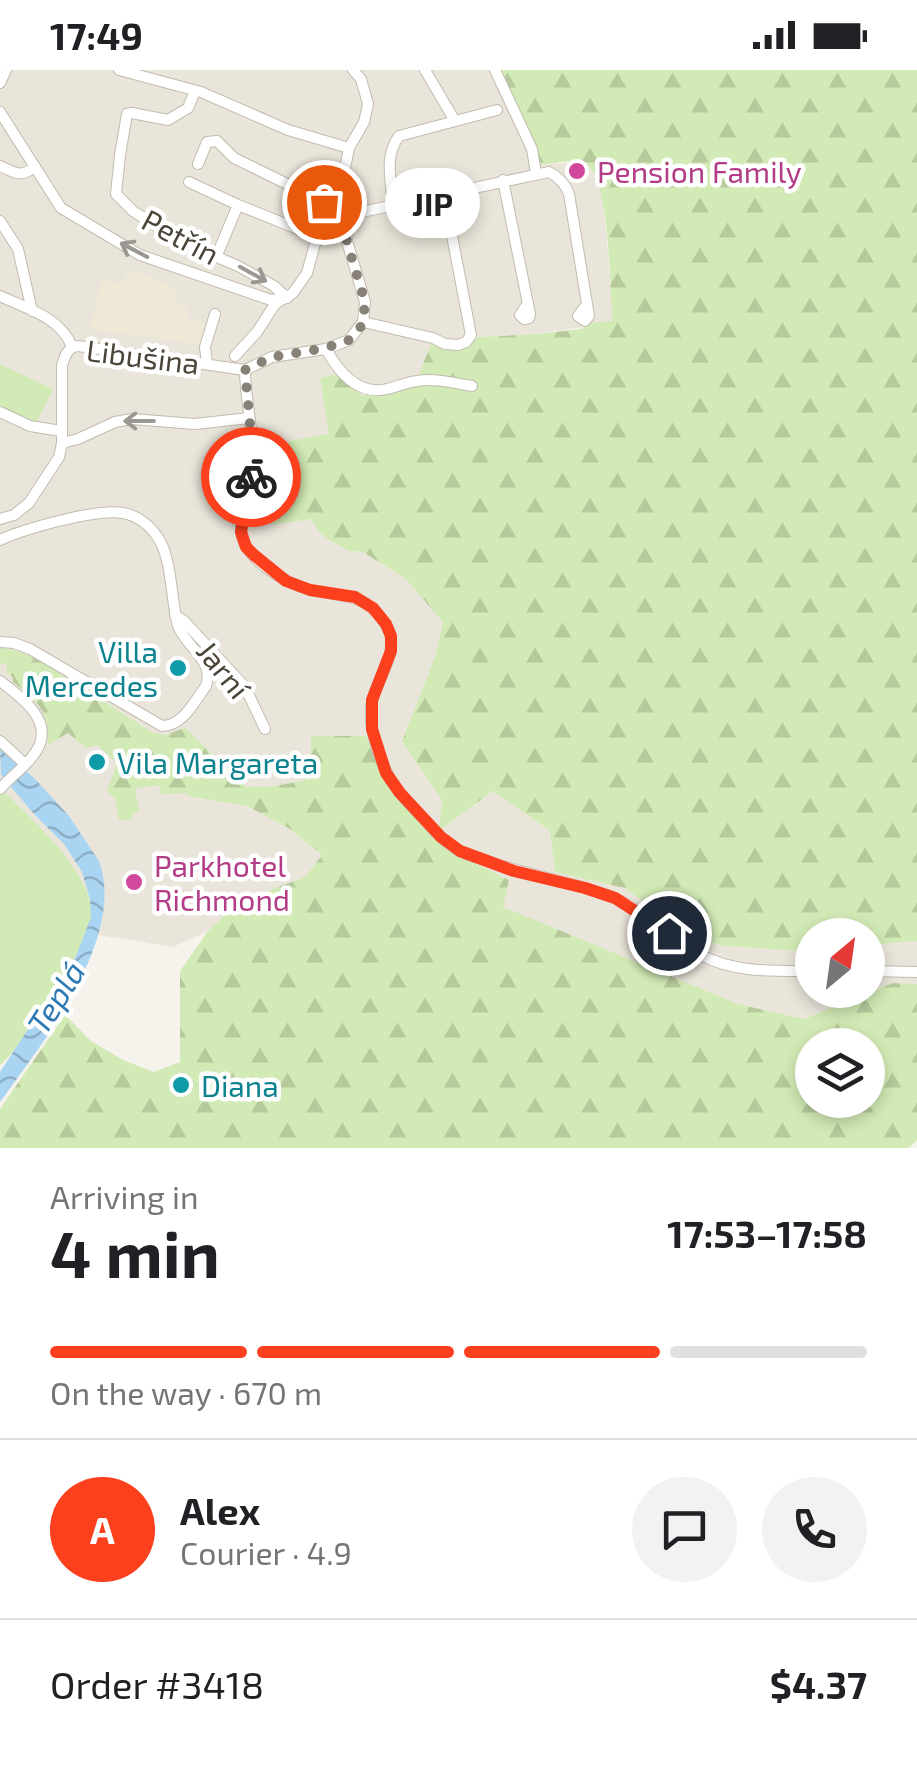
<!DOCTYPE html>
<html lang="en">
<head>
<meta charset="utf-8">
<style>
	body { margin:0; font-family:"Exo 2",sans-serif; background:#f2f2f2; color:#202124; height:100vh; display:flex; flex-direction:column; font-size:38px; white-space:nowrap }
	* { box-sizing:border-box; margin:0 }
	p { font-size:32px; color:#757577 }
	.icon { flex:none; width:55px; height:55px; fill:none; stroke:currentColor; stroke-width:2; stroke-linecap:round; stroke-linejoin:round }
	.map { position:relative; height:1078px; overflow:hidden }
	.drawer { display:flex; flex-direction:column; background:#fff; flex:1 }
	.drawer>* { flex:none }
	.needle { width:65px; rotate:29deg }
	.buttons { position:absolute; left:795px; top:848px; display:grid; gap:20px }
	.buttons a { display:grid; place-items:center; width:90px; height:90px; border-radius:50%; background:#fff; box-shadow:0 5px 15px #0003; font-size:50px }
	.pin { position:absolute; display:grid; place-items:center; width:85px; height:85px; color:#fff; margin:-42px; border:5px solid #fff; border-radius:50%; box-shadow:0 2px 10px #0007 }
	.courier { position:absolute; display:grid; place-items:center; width:100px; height:100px; margin:-50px; border:8px solid #fc3f1d; border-radius:50%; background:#fff; color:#222; box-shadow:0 2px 12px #0007 }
	.bubble { position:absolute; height:70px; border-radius:35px; background:#fff; box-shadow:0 5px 15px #0003; font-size:32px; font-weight:700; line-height:70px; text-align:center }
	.summary em { font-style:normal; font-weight:700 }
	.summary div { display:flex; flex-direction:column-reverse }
	.summary { display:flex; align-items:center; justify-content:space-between; height:170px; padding:0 50px }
	h1 { font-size:65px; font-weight:700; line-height:75px }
	.bar { display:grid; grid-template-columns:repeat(4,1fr); gap:15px 10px; align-content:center; height:120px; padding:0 50px }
	.bar i { height:12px; border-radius:8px; background:#e0e0e0 }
	.bar .current { background:#fc3f1d }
	.bar p { grid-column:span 4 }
	.line { display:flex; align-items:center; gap:25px; padding:0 50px; border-top:2px solid #e0e0e0 }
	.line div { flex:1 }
	.round { display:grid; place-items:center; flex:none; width:105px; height:105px; border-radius:52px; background:#f2f2f2 }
	.status { display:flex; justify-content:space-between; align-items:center; height:70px; padding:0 50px; background:#fff; direction:ltr }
	.status svg { height:28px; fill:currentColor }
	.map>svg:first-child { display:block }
	.residential { fill:#eae5da }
	.education { fill:#efe8d6 }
	.green { fill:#d2eab5 }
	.forest { fill:url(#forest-firs); fill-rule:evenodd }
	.water { fill:url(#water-waves) }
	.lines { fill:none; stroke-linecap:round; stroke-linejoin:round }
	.minor-casing { stroke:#c2bbae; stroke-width:12 }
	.minor { stroke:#fff; stroke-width:10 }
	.oneway { stroke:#9c9892 }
	.done { stroke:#878178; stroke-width:10; stroke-dasharray:0 18 }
	.route { stroke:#fc3f1d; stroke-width:12 }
	.hotel-dot { fill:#d1479c; stroke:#fff; stroke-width:4 }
	.culture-dot { fill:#0f9aa8; stroke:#fff; stroke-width:4 }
	.labels { text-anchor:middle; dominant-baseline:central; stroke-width:9; stroke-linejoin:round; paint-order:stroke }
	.hotel-label { font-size:30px; fill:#b23c85; stroke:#fff; text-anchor:start }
	.street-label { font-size:30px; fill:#4b4439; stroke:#fff }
	.culture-label { font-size:30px; fill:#0d838f; stroke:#fff; text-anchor:start }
	.water-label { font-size:32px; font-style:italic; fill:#2e7ab2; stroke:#fff }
</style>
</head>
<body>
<div class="status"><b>17:49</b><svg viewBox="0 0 49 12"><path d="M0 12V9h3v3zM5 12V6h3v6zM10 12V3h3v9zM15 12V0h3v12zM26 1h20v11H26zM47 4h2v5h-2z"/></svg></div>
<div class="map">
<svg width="917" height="1078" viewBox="0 0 917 1078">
	<defs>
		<pattern id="forest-firs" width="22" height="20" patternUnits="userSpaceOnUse" patternTransform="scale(2.5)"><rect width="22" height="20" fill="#d2eab5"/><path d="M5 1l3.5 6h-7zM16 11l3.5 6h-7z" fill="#b6ca9c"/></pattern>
		<pattern id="water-waves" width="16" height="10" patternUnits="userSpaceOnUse" patternTransform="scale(2.5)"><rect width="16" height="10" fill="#a9d4f2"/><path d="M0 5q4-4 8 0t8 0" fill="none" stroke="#8caec5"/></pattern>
	</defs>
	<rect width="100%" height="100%" fill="#f6f3ec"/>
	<polygon class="residential" points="0,0 501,0 537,82 540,95 581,92 590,97 592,102 601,122 604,140 614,252 538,264 479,267 462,279 453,280 417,309 361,326 337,305 320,308 330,365 289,407 268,411 277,434 272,453 311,449 328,469 349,481 363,482 407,509 444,552 436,584 402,671 442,730 441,760 493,721 550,761 555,802 624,818 701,870 726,876 797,881 812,880 812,920 868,920 868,875 917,871 917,914 893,913 804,949 738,934 502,837 509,810 448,780 398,728 383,706 366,666 312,709 270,717 185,718 188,726 247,736 290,759 322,785 305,807 240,832 208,861 173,877 80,862 34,751 0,718"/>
	<polygon class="education" points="132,200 175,218 177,223 175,231 180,236 189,238 187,248 210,255 205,271 198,274 90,259 102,210 124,215 127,203"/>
	<g class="green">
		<polygon points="0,294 53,319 36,354 0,336"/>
		<path d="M 0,718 C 28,745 95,804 91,846 C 88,870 67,900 54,921 C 37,947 23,975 0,995 Z"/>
	</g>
	<g class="forest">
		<path d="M 501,0 L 917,0 L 917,871 L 868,875 L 868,865 L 812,865 L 812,880 L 797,881 L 726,876 L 701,870 L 624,818 L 555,802 L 550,761 L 493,721 L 439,761 L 442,730 L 402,671 L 436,584 L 443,552 L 406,509 L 363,482 L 349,481 L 328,469 L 320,463 L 311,449 L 272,455 L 277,434 L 257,428 L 261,411 L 274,409 L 275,406 L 289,406 L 288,371 L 329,364 L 320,308 L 336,304 L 362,326 L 417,309 L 432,272 L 453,280 L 462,279 L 479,267 L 538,264 L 581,259 L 593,253 L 613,251 C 609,219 611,114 587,95 C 576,87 553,94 540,95 L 537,82 Z"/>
		<path d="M 0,578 C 20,579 54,595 67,611 C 78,623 74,626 92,631 L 97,627 L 153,663 L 165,665 L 185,658 L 246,717 L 270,717 L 311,709 L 311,666 L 366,666 L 383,706 L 398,728 L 448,780 L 509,810 L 503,837 L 738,934 L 804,949 L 893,913 L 917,914 L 917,1070 L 909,1078 L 0,1078 L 0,1039 L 65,945 L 91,971 L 123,990 L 154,1002 L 180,992 L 180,901 L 208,861 L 239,832 L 305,807 L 322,785 L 290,759 L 247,736 L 188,726 L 186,723 L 161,724 L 160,715 L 135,718 L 139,741 L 135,743 L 130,750 L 119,750 L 115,729 L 107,721 L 117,693 L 98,675 L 86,678 L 68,663 L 48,675 C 51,641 37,632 13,612 L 13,608 L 7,602 L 7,596 L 5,593 L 0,594 ZM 812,975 L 868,975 L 868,1030 L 812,1030 Z"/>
	</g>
	<path class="water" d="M 0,677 L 34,708 L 69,746 L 99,791 C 127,867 42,974 0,1032 L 0,1002 L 76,886 L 91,847 L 90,829 L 82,802 L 64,774 L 34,744 L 1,705 Z"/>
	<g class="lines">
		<defs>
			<g id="minor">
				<polyline points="119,0 201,22 288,60 349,78"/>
				<polyline points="425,0 455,51"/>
				<polyline points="495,0 532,79 536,103"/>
				<polyline points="0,13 6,0"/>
				<polyline points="195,21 188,38 168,50 132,43 127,44 120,85 116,124 133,141 179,171 238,196 274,216 287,228"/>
				<polyline points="0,42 61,138 140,185 271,230 287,228"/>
				<polyline points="198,94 207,72 217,71 234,88 326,133"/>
				<path d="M 0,96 C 16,103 20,108 35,97"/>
				<polyline points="503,110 530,244 529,248 524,249 520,245 528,233"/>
				<polyline points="189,112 238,135 318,167"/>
				<path d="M 393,135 C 391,110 384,86 399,66 L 497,40"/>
				<path d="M 343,146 L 549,102 C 559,107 565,113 569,124 L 589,246 L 585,251 L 578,246 L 587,234"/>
				<polyline points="0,151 18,179 32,241"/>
				<polyline points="217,185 238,135"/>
				<path d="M 0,226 C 27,239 61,247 72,277"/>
				<polyline points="363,252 433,268 445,274 458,275 466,272 471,265 444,124"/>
				<polyline points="72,277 78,276 245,300 272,287 326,279 349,270 363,252 365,232 347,171 341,118 349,78 364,52 368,34 361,9 353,0"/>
				<path d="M 326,279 C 338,301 358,326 387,319 C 397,317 407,312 417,311 C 436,308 454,313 472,316"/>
				<polyline points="235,286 257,262 275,234 293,223 307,203 326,133"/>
				<polyline points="207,293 205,277 215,244"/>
				<path d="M 245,300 C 245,330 254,360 252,390 C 251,413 241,435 241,458 C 240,487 286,514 311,520 C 341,527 364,522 384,552 C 405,580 374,609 371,637 C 369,658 378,685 387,703 C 395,719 408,732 420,745 C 432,758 444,772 459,781 C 468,785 479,788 488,791 C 528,806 572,811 612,827 C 645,840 669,869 701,885 C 735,903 774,901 812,901"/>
				<polyline points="0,342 30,356 61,361"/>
				<polyline points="62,373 78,369 115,352 132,349 195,354 249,348"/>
				<polyline points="0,449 14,445 29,433 59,387 62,373 62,295 66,284 72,277"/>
				<path d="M 0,470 C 24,459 97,438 123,443 C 139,446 152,457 160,471 C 172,493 171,530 178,556 C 187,578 215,591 206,616 C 194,632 183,656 162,656 L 30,579 L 14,573 L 0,572"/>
				<polyline points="175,545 184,551 245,617 265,659"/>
				<path d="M 0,611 C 18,625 52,648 39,676 C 32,692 12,705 0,719"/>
				<polyline points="0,671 25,694"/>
				<polyline points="868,901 917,902"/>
			</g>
		</defs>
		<use href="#minor" class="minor-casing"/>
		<use href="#minor" class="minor"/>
	</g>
	<defs><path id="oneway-shaft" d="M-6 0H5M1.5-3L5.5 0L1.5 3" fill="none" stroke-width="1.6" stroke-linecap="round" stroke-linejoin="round" transform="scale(2.5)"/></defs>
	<g class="oneway">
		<use href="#oneway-shaft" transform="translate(134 180) rotate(-152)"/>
		<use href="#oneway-shaft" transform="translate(253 204) rotate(29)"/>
		<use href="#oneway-shaft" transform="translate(139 351) rotate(180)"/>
	</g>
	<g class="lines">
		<polyline class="done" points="251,407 253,387 245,300 272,287 326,278 349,270 359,260 363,252 365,232 347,172 341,129 324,132"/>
		<polyline class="route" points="251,407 241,462 246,477 254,485 286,511 310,520 355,527 373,538 386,554 391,566 391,581 372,630 372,659 386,703 400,723 441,767 460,781 514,801 585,818 615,828 669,863"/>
	</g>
	<g class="hotel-dot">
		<circle cx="577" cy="101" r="10"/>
		<circle cx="134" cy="812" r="10"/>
	</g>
	<g class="culture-dot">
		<circle cx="178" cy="598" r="10"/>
		<circle cx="97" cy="692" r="10"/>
		<circle cx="181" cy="1015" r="10"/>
	</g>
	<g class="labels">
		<g class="hotel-label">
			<text x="597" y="101">Pension Family</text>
			<text x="154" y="795">Parkhotel<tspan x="154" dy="34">Richmond</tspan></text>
		</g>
		<g class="street-label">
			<text transform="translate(181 166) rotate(28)">Petřín</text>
			<text transform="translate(143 286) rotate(7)">Libušina</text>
			<text transform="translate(224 599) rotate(51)">Jarní</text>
		</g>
		<g class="culture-label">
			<text x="158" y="581" text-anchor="end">Villa<tspan x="158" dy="34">Mercedes</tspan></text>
			<text x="117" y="692">Vila Margareta</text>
			<text x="201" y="1015">Diana</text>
		</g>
		<g class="water-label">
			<text transform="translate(55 927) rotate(-58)">Teplá</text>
		</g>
	</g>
</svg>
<div class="buttons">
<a><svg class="needle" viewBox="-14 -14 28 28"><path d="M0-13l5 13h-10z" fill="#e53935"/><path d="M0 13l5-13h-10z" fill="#757577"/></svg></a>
<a><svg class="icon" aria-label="layers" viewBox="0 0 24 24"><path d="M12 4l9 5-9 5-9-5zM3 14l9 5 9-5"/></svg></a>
</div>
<div class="pin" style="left:324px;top:132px;background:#ea580c"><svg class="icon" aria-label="bag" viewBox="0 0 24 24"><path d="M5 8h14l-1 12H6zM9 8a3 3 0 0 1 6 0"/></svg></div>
<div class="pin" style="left:669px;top:863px;background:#1f2937"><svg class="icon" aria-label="home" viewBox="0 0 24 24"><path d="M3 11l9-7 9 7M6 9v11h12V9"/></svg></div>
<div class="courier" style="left:251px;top:407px"><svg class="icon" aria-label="bike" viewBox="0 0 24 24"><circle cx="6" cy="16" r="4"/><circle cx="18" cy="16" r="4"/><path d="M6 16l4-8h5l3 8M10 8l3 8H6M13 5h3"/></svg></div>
<div class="bubble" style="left:385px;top:98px;width:95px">JIP</div>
</div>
<section class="drawer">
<div class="summary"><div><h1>4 min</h1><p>Arriving in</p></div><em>17:53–17:58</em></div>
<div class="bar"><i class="current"></i><i class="current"></i><i class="current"></i><i></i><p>On the way · 670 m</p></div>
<div class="line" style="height:180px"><b class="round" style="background:#fc3f1d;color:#fff">A</b><div><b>Alex</b><p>Courier · 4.9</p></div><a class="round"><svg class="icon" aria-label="chat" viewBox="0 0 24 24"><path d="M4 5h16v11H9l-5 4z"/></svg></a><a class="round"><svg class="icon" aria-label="phone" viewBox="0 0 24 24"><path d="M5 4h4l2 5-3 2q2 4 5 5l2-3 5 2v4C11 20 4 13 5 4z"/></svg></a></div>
<div class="line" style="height:130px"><div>Order #3418</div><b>$4.37</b></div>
</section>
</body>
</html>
